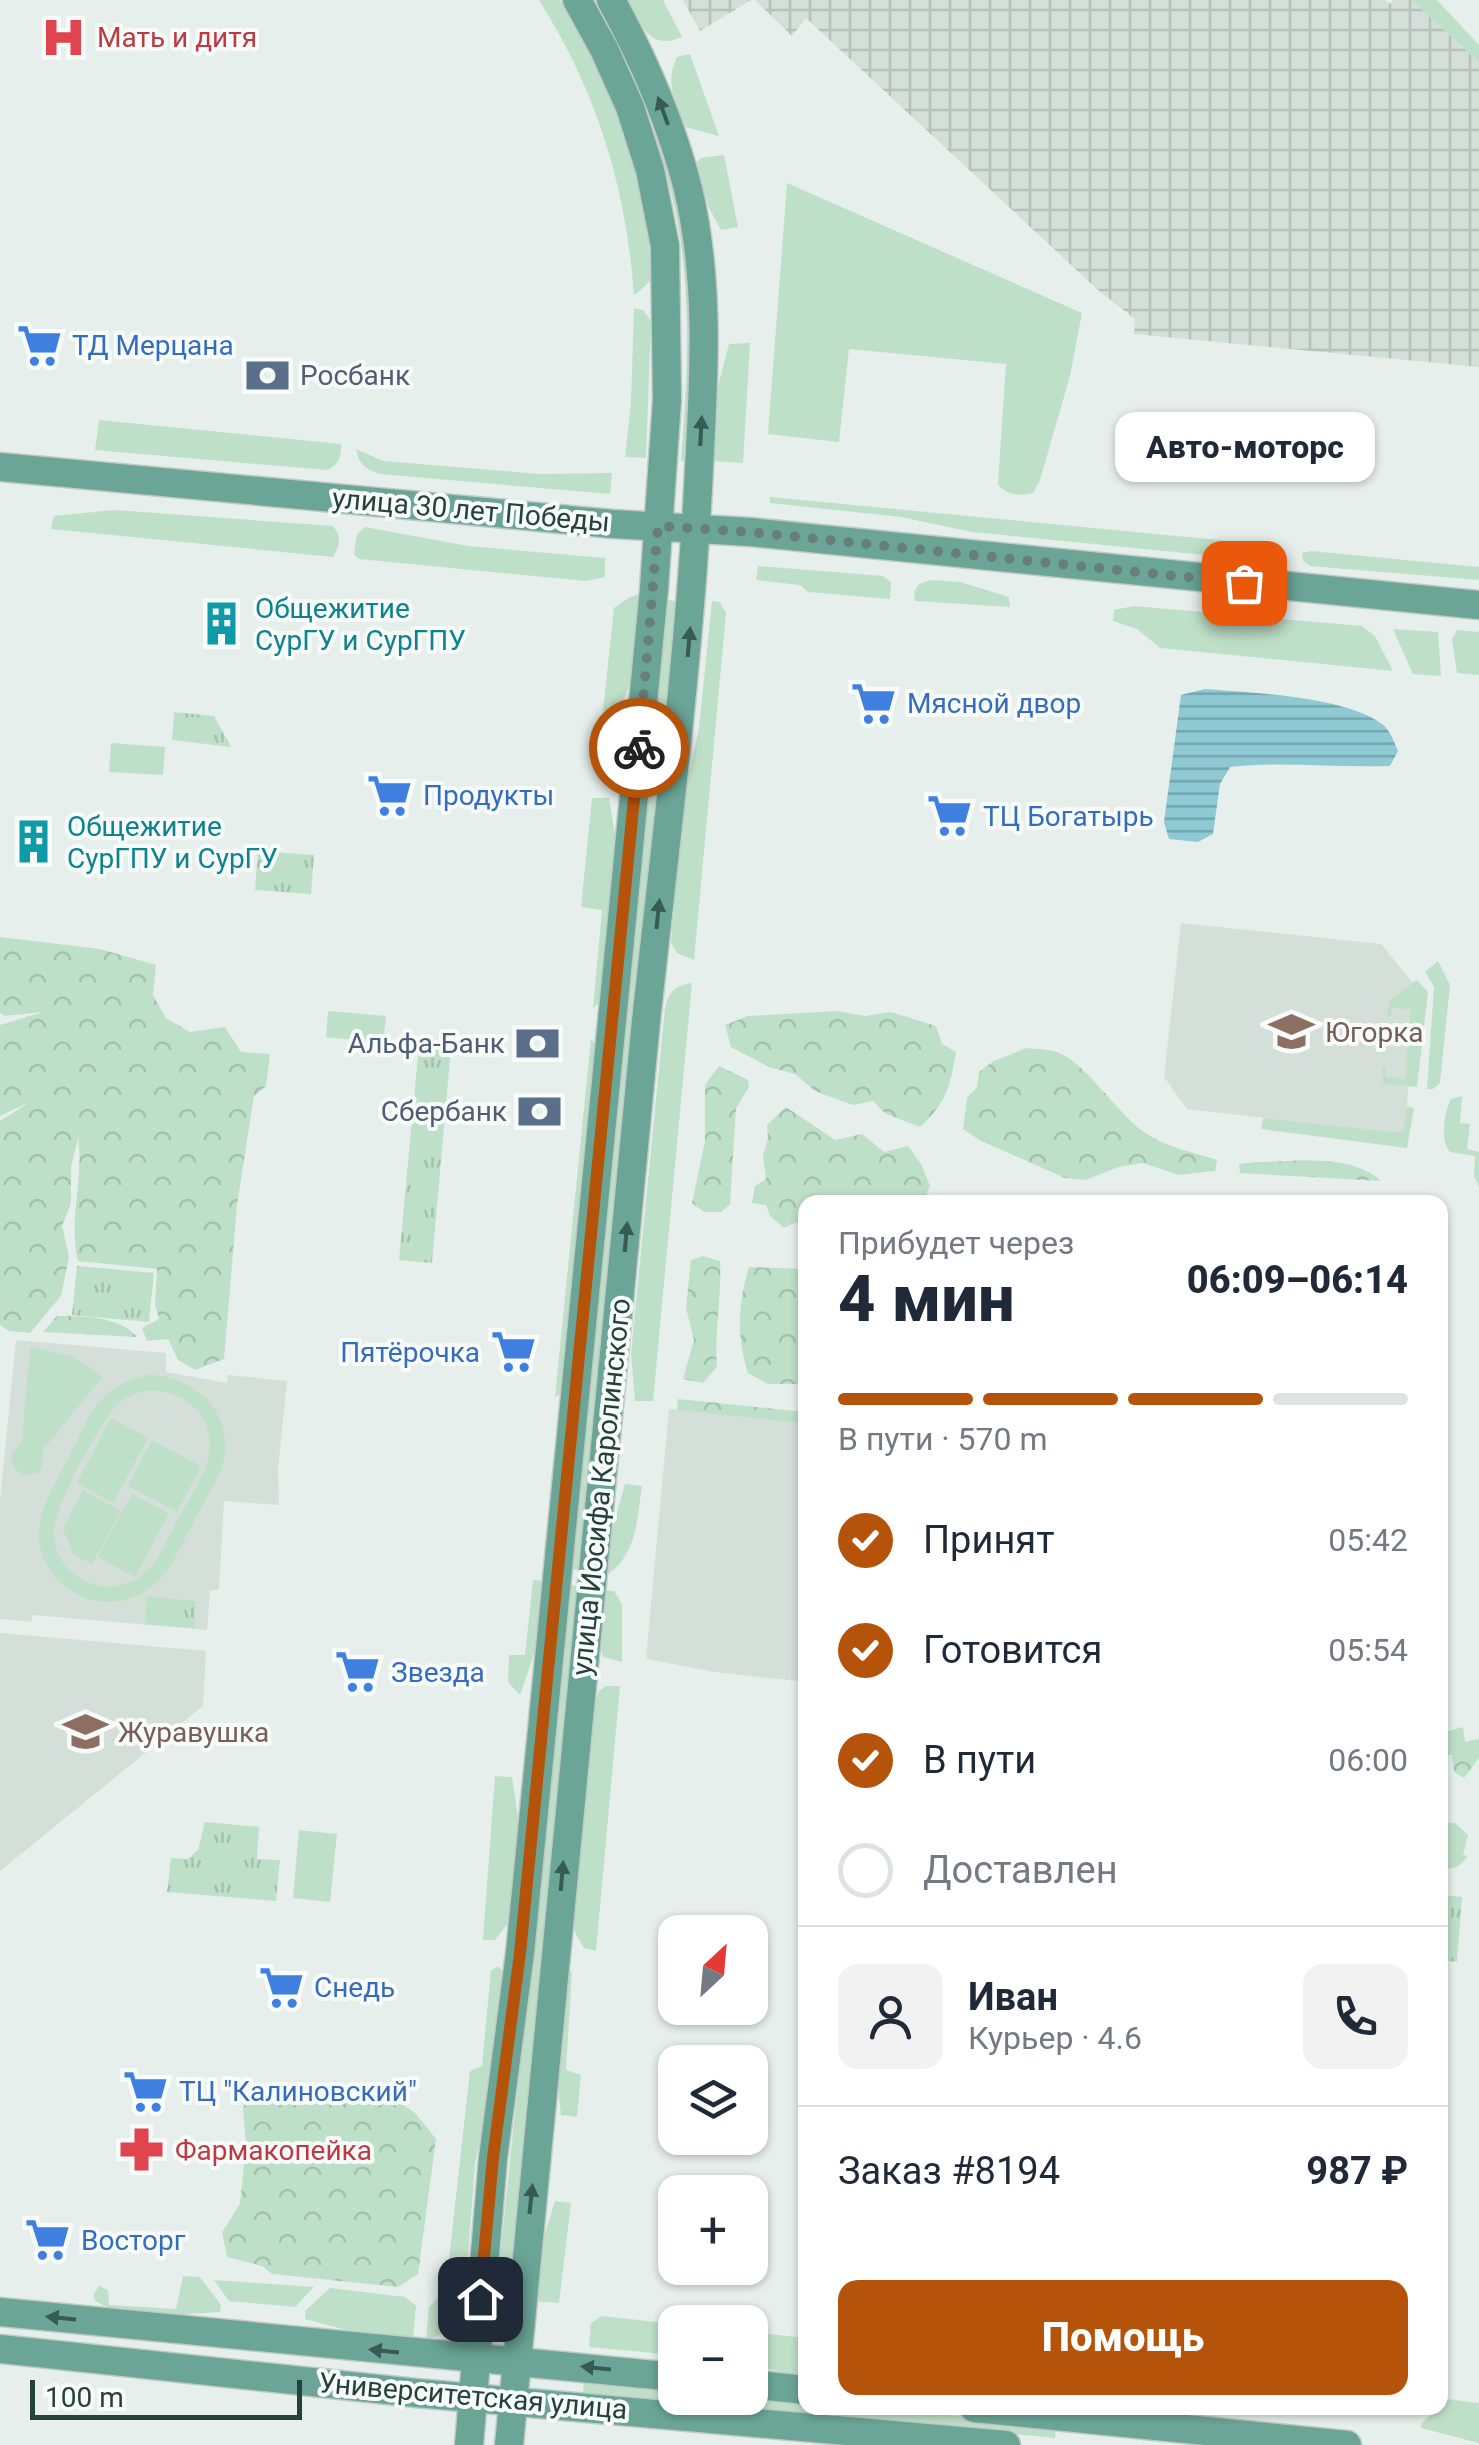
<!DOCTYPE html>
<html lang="ru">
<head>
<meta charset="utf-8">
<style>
	body { margin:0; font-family:Roboto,sans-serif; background:#f2f2f3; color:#1f2937; height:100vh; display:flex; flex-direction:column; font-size:38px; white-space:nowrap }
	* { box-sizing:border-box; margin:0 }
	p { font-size:32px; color:#747a83 }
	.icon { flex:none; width:55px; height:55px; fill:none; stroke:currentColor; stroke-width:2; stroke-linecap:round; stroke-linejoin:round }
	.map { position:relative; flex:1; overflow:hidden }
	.panel { position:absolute; left:798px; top:1195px; width:650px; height:1220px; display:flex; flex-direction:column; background:#fff; border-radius:20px; box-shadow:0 2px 8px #0004 }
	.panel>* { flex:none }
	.needle { width:65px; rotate:26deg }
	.controls { position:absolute; left:658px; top:1915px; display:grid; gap:20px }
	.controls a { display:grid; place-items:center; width:110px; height:110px; border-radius:20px; background:#fff; box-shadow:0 2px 8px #0004; font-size:50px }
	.scale { position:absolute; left:30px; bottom:25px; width:272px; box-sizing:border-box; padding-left:10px; border:5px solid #24423a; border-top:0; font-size:28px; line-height:35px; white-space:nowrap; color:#24423a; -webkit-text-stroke:8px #f7fbf9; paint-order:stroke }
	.pin { position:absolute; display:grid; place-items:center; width:85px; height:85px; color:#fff; margin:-42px; border-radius:20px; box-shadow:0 5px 15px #0006 }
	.courier { position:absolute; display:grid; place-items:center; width:100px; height:100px; margin:-50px; border:8px solid #b45309; border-radius:50%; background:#fff; color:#222; box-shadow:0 2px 12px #0007 }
	.bubble { position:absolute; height:70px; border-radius:20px; background:#fff; box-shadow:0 2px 8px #0004; font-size:32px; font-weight:800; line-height:70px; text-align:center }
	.overview em { font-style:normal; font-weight:800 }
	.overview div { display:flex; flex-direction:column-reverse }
	.overview { display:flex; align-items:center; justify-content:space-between; height:170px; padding:0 40px }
	h1 { font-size:65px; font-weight:800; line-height:75px }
	.bar { display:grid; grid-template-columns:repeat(4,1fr); gap:15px 10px; align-content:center; height:120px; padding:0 40px }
	.bar i { height:12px; border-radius:8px; background:#e0e1e3 }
	.bar .selected { background:#b45309 }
	.bar p { grid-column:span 4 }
	.line { display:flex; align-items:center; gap:25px; padding:0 40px; border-top:2px solid #e0e1e3 }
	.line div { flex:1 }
	.round { display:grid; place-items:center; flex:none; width:105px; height:105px; border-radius:20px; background:#f2f2f3 }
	ol { padding:0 40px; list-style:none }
	li { display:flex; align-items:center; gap:30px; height:110px }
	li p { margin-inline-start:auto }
	li .icon { padding:10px; border-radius:50%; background:#b45309; color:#fff; stroke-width:4 }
	li:last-child { color:#747a83 }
	li i { width:55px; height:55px; border:5px solid #e0e1e3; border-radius:50% }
	.cta { display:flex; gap:20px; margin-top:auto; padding:20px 40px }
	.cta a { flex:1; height:115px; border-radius:20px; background:#b45309; color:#fff; font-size:40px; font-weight:800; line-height:115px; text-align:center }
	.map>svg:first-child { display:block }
	.built { fill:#d4dfda }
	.industrial { fill:url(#industrial-grid) }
	.grass { fill:#bfe0c8; fill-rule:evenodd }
	.forest { fill:url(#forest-crowns) }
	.park { fill:url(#park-tufts) }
	.water { fill:url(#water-rules) }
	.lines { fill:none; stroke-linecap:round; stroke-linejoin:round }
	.major-casing { stroke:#c2cac8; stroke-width:31 }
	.major { stroke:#6aa596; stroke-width:28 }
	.oneway { fill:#365b51 }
	.done { stroke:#687f78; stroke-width:10; stroke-dasharray:0 18 }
	.route { stroke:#b45309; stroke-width:12 }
	.labels { text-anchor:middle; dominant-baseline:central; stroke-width:8; stroke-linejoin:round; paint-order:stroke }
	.health-label { font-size:28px; fill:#be3a42; stroke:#f7fbf9; text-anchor:start }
	.shop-label { font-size:28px; fill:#366cbe; stroke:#f7fbf9; text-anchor:start }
	.service-label { font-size:28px; fill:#4e5e75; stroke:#f7fbf9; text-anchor:end }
	.street-label { font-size:28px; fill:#24423a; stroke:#f7fbf9 }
	.culture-label { font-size:28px; fill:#0d838f; stroke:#f7fbf9; text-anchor:start }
	.education-label { font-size:28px; fill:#785e54; stroke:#f7fbf9; text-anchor:start }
</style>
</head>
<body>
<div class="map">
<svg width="1479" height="2445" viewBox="0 0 1479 2445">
	<defs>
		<pattern id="industrial-grid" width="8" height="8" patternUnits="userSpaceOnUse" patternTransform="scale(2.5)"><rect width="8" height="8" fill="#d4dfda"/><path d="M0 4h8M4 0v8" fill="none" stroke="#b6c1bc"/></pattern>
		<pattern id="forest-crowns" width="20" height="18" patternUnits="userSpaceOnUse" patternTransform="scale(2.5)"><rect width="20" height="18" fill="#bfe0c8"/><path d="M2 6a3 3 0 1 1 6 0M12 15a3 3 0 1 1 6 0" fill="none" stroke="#a4c1ad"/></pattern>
		<pattern id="park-tufts" width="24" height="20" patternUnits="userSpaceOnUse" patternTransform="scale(2.5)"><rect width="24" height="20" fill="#bfe0c8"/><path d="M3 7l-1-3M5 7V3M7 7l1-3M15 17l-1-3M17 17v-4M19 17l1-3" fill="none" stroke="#a4c1ad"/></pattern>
		<pattern id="water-rules" width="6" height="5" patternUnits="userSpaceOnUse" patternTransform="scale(2.5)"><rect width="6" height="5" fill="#8ec9d4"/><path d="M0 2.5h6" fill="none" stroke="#74a5ad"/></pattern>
	</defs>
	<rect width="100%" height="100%" fill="#e6efeb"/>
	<g class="built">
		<polygon points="1181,923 1381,944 1418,989 1404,1134 1187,1109 1164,1077"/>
		<polygon points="16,1340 166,1353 166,1372 227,1383 228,1375 287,1381 278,1469 279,1505 224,1501 219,1589 210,1591 207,1630 33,1615 31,1622 0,1619 0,1500"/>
		<polygon points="669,1409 805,1424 805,1682 715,1672 646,1659"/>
		<polygon points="0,1633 206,1651 203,1706 0,1871"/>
	</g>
	<g class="industrial">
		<polygon points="683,0 751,0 700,31"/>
		<polygon points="755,0 1385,0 1390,4 1394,0 1411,0 1479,62 1479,367 1134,334 1135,319 1099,291 806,18 792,36"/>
	</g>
	<g class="grass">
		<path d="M 539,0 L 560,0 C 602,64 631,135 647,209 C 651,229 658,251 654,271 C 651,283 643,288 634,295 C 626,186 597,92 539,0 Z"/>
		<path d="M 589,0 L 596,0 C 649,87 689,203 693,306 C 695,357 691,409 690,461 L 681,461 C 689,359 694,253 660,155 C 641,102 612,51 589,0 Z"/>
		<path d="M 627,0 L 663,0 L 682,37 C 649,51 641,25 627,0 Z"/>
		<path d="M 690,54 L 719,136 L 685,127 C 676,103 664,82 677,57 Z"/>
		<polygon points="724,155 738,227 721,230 709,208 696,164 700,158"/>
		<path d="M 787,183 L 1082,313 L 1070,376 L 1040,480 L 1033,493 C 1020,496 1007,496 998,484 L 1006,364 L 849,349 L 839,442 L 768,434 Z"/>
		<polygon points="634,308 643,310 651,321 646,458 625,457 631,403"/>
		<polygon points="750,343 743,463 711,461 716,394 729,344"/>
		<path d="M 99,420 L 341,444 C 341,457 340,464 327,470 L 95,450 Z"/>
		<path d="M 356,449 L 383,461 L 540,474 L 612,473 L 610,494 L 380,474 C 366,469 359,465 356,449 Z"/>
		<polygon points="770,497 1260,544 1275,549 1273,557 1265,561 972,532 901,517 770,503"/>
		<path d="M 114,510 L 333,526 C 342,537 340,545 333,557 L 51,529 L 54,516 Z"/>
		<polygon points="365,527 468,546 605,558 605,577 586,581 359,559 354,554 357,534"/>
		<polygon points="1311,551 1479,567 1479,580 1310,566 1303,561 1302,553"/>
		<polygon points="758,566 883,576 891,582 890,599 808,592 800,585 756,580"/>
		<polygon points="931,580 960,582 1009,597 1010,607 915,601 914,592 919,584"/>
		<polygon points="640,594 630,684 618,714 603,711 614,608 628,598"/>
		<polygon points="665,600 676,601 582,1570 570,1569"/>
		<polygon points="712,601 720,602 726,613 694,960 677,953 671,943 684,797 699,728"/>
		<polygon points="1134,606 1362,626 1375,636 1393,671 1160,648 1137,629 1113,621 1114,610"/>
		<polygon points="1393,629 1438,632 1441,676 1413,674"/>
		<polygon points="1457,630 1479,632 1479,675 1457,673 1452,639"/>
		<polygon points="111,743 165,747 163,775 109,772"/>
		<polygon points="592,798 609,798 616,841 599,1003 593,1008 602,910 581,907"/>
		<polygon points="1438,961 1450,985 1440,1083 1433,1089 1427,1089 1434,987 1425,972"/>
		<polygon points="1417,980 1428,992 1417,1087 1383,1084 1382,1068 1386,1068 1386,1077 1405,1079 1411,1010 1392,1007 1391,1017 1387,1017 1389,1001"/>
		<path d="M 692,983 L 653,1401 L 635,1401 L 631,1353 L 665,1008 C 669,991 675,986 692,983 Z"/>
		<polygon points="328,1011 386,1016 383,1043 326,1037"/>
		<polygon points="591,1039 598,1048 562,1393 555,1397"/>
		<path d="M 1462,1096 L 1460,1123 L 1470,1124 L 1467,1149 L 1479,1152 L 1479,1186 L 1474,1176 L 1475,1156 L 1450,1152 C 1440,1140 1444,1113 1451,1099 Z"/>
		<polygon points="1407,1106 1414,1108 1407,1148 1261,1129 1263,1118 1403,1133"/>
		<polygon points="30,1347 72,1356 103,1376 43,1450 42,1468 37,1473 24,1475 14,1468 11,1455 22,1442"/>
		<path d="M 148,1375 C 196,1375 237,1415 222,1466 C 215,1487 201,1507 191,1527 C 180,1547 171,1571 154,1585 C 137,1600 111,1606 89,1599 C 75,1595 61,1585 52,1573 C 22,1532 51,1491 71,1453 C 81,1433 90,1409 107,1394 C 119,1383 132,1378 148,1375 ZM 149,1390 C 186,1390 219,1420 208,1460 C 202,1481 187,1502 177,1521 C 166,1540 158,1565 139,1577 C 121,1589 99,1590 81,1579 C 63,1569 52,1549 54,1528 C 55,1507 100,1423 116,1406 C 125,1397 136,1393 149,1390 Z"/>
		<polygon points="111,1418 148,1438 113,1503 77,1483"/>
		<polygon points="152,1440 201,1466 177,1512 128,1486"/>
		<path d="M 625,1484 L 642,1486 C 637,1519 637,1555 607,1575 L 611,1534 Z"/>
		<polygon points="83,1490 121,1511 92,1564 74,1555 63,1529"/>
		<polygon points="132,1494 169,1513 135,1577 98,1557"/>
		<polygon points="533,1580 544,1581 537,1645 520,1695 508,1682 509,1655 525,1655"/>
		<polygon points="569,1585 580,1586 508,2299 496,2298"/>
		<polygon points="605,1590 614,1591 622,1604 622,1662 603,1657 599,1642"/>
		<polygon points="606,1686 620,1686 596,1951 584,1948 572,1927 594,1702 599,1691"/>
		<polygon points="495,1776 512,1777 519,1824 508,1923 495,1940 483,1940"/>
		<path d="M 1440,1822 L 1455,1823 L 1468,1835 L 1463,1855 L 1468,1856 C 1460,1867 1454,1870 1440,1868 Z"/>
		<polygon points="299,1830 337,1834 330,1902 293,1898"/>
		<polygon points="498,1966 503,1972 494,2071 475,2164 465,2294 449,2293 446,2286 470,2071 482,2066 491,1971"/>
		<polygon points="572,1972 566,2070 581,2075 577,2117 561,2115 556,2069 568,1974"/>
		<polygon points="555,2201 571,2203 559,2303 534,2301 540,2251"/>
		<path d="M 183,2276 L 200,2277 L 221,2305 L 220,2312 C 185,2314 126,2320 95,2301 L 94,2294 L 99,2286 L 108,2290 L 109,2305 L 176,2309 Z"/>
		<polygon points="214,2280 314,2287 295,2307 229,2301"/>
		<polygon points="330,2288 405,2297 416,2306 413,2339 357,2333 305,2319 306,2310"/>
		<path d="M 437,2299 L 466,2301 C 458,2322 450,2335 426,2339 L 429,2307 Z"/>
		<polygon points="602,2316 675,2324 675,2355 589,2347 591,2323"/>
		<polygon points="750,2332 805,2338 805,2377 750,2365"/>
		<polygon points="584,2381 675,2389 675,2398 805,2401 805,2408 870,2408 1056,2425 1055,2438 583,2394"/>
		<polygon points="1447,2399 1479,2403 1479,2443 1421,2428 1422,2423"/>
	</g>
	<g class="forest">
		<polygon points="1411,0 1437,0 1479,45 1479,62"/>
		<path d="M 0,937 L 100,949 L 156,965 L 153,995 L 166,1018 L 190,1032 L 225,1027 L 241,1052 L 270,1054 L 266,1086 L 254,1096 L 237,1205 L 224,1359 L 195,1370 L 178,1360 L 168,1339 L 147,1341 L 142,1328 L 159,1319 L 155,1305 L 157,1269 L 78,1261 C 68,1221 84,1179 78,1138 L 71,1167 L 71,1203 L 62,1226 L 69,1257 L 61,1296 L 30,1333 L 9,1331 L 0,1325 L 0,1121 L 30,1102 L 0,1116 L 0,1025 L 43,1012 L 5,1016 L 0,1013 Z"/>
		<path d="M 837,1011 L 865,1016 L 891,1012 L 936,1026 L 942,1044 L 956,1052 C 950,1087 947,1102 920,1127 L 886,1114 L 873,1101 L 853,1105 L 815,1091 L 795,1074 L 769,1067 L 731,1047 L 725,1025 L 748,1016 Z"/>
		<path d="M 1026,1048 C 1036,1049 1048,1049 1057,1052 C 1084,1061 1116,1112 1144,1132 C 1165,1147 1192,1152 1217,1160 L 1215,1171 L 1178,1175 L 1143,1163 L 1118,1167 L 1086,1180 L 1065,1178 L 979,1140 L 963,1129 L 967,1098 L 977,1087 L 979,1072 L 994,1061 Z"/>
		<polygon points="719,1066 748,1080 749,1087 736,1108 730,1204 721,1212 704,1212 692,1203 705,1141 705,1085"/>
		<polygon points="786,1107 835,1140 862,1134 884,1152 908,1146 921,1164 930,1186 924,1202 805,1202 805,1224 795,1223 784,1228 770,1216 766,1205 752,1203 755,1186 766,1179 763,1156 768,1138 767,1125"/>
		<path d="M 1256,1162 C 1297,1162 1350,1153 1381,1181 L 1240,1173 L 1239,1164 Z"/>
		<path d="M 703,1256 L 720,1261 C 722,1297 714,1332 717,1367 L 703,1383 L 683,1379 L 694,1340 L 686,1308 L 691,1260 Z"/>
		<path d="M 749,1267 L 805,1269 L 805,1384 L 768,1384 L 748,1373 C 736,1335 738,1304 749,1267 Z"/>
		<path d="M 57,1316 C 83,1316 119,1316 137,1337 L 43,1332 Z"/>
		<polygon points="678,1399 805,1412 805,1424 677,1410"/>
		<polygon points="1463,1727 1465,1742 1479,1739 1479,1758 1464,1778 1454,1772 1452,1755 1440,1755 1440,1733"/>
		<polygon points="287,2083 384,2091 415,2113 436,2139 418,2274 398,2287 272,2274 262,2266 227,2257 222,2232 240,2204 246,2144 243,2108 251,2087"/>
	</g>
	<g class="park">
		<polygon points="174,712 214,716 231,747 172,740"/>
		<polygon points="258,851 314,855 311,894 255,890"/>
		<polygon points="419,1045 451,1048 432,1263 399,1260"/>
		<polygon points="77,1266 154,1273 149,1322 72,1315"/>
		<polygon points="147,1596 196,1601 194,1628 145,1624"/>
		<polygon points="205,1822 259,1827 257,1859 280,1860 276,1901 167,1892 171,1858 188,1859 198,1850"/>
		<polygon points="1440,1895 1462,1897 1457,1962 1440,1960"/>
	</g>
	<path class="water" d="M 1205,689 C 1252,693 1344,696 1382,724 C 1390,730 1394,742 1398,751 L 1390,766 C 1336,768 1283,761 1230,767 L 1220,784 L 1213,834 L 1198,842 L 1169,839 L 1164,822 L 1181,695 Z"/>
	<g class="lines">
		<defs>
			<g id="major">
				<polyline points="0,467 613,524 750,532 1479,605"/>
				<polyline points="0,2312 675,2377"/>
				<polyline points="0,2349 416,2393 1006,2445"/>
				<polyline points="750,2384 805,2390"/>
				<polyline points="974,2408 1347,2445"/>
				<polyline points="469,2445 493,2158 520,1953 625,889 654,589 667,400 665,246 650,170 630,107 604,49 577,0"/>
				<path d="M 509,2445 L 646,1021 C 666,837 690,654 699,469 C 704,375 710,282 688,189 C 671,122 644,60 611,0"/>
			</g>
		</defs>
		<use href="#major" class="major-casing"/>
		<use href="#major" class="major"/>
	</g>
	<defs><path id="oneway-solid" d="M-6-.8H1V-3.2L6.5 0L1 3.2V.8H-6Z" transform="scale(2.5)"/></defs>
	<g class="oneway">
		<use href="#oneway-solid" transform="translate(663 111) rotate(-110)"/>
		<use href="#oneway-solid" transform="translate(701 431) rotate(-87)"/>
		<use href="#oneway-solid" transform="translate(689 642) rotate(-85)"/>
		<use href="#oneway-solid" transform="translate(658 914) rotate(-84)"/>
		<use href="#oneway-solid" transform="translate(626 1237) rotate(-85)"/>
		<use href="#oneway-solid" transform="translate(562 1876) rotate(-85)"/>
		<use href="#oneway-solid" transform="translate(531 2199) rotate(-84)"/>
		<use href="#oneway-solid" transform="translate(61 2318) rotate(-174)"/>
		<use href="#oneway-solid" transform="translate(384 2351) rotate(-174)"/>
		<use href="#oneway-solid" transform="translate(596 2368) rotate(-174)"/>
	</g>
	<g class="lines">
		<polyline class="done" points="639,748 658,526 750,532 1244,583"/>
		<polyline class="route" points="480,2299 493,2158 520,1953 639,748"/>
	</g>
	<defs>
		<symbol id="hospital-bare" viewBox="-9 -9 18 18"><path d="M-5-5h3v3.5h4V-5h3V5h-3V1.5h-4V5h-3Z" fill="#e0444e" stroke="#f7fbf9" stroke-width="2.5" paint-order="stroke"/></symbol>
		<symbol id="supermarket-bare" viewBox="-9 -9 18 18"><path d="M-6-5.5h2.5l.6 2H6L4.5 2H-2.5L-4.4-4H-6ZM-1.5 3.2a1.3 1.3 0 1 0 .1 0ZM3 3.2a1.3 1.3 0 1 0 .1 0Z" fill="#3f7fe0" stroke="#f7fbf9" stroke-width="2.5" paint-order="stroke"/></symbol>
		<symbol id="bank-bare" viewBox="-9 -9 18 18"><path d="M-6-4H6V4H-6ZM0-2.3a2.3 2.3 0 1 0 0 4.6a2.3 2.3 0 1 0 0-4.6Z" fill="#5c6f8a" stroke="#f7fbf9" stroke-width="2.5" paint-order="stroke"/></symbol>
		<symbol id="building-bare" viewBox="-9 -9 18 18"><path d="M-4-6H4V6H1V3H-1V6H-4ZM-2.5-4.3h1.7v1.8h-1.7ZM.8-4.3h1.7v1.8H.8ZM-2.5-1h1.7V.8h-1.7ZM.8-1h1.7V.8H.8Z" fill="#0f9aa8" stroke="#f7fbf9" stroke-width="2.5" paint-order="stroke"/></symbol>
		<symbol id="school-bare" viewBox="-9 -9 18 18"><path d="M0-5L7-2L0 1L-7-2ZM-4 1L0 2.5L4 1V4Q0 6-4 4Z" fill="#8d6e63" stroke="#f7fbf9" stroke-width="2.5" paint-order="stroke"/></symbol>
		<symbol id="pharmacy-bare" viewBox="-9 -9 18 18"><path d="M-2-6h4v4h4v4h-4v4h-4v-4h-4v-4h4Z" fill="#e0444e" stroke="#f7fbf9" stroke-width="2.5" paint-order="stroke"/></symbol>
	</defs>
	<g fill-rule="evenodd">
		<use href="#hospital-bare" x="32" y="6" width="63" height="63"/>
		<use href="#supermarket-bare" x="8" y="314" width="63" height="63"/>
		<use href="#bank-bare" x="236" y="344" width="63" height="63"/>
		<use href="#building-bare" x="190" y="592" width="63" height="63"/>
		<use href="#supermarket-bare" x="842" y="672" width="63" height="63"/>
		<use href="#supermarket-bare" x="358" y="764" width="63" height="63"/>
		<use href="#supermarket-bare" x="918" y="784" width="63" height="63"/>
		<use href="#building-bare" x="2" y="810" width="63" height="63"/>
		<use href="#school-bare" x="1260" y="1000" width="63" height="63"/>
		<use href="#bank-bare" x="506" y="1012" width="63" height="63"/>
		<use href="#bank-bare" x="508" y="1080" width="63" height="63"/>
		<use href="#supermarket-bare" x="482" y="1320" width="63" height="63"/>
		<use href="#supermarket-bare" x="326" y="1640" width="63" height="63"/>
		<use href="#school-bare" x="54" y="1700" width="63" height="63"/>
		<use href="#supermarket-bare" x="250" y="1956" width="63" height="63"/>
		<use href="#supermarket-bare" x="114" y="2060" width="63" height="63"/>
		<use href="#pharmacy-bare" x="110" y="2118" width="63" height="63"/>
		<use href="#supermarket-bare" x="16" y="2208" width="63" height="63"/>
	</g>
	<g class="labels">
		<g class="health-label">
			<text x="97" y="37">Мать и дитя</text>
			<text x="175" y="2150">Фармакопейка</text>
		</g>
		<g class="shop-label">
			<text x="72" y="345">ТД Мерцана</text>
			<text x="907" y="703">Мясной двор</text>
			<text x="423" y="795">Продукты</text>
			<text x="983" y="816">ТЦ Богатырь</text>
			<text x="480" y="1352" text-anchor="end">Пятёрочка</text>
			<text x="391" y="1672">Звезда</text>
			<text x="314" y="1987">Снедь</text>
			<text x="179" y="2091">ТЦ "Калиновский"</text>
			<text x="81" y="2240">Восторг</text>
		</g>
		<g class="service-label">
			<text x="300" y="375" text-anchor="start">Росбанк</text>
			<text x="505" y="1043">Альфа-Банк</text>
			<text x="507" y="1111">Сбербанк</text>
		</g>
		<g class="street-label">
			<text transform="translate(471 510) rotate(5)">улица 30 лет Победы</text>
			<text transform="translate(601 1487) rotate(-84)">улица Иосифа Каролинского</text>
			<text transform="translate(473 2396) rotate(5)">Университетская улица</text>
		</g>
		<g class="culture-label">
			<text x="255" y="608">Общежитие<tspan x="255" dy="32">СурГУ и СурГПУ</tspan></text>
			<text x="67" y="826">Общежитие<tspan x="67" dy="32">СурГПУ и СурГУ</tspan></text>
		</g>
		<g class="education-label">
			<text x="1325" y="1032">Югорка</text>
			<text x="118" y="1732">Журавушка</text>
		</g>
	</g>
</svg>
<div class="controls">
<a><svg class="needle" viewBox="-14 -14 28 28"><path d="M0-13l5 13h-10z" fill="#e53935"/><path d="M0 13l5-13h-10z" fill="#747a83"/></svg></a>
<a><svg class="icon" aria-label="layers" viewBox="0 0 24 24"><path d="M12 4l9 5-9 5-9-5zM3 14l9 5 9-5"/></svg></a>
<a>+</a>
<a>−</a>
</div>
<div class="scale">100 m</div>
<div class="pin" style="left:1244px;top:583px;background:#ea580c"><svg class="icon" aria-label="bag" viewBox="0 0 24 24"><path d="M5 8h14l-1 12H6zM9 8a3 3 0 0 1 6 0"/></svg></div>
<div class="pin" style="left:480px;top:2299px;background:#1f2937"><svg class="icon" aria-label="home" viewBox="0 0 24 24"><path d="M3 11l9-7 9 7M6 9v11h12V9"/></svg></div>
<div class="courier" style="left:639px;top:748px"><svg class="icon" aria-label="bike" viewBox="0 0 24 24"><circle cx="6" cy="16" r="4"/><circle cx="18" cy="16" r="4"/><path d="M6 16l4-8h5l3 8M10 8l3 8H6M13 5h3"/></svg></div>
<div class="bubble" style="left:1115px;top:412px;width:260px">Авто-моторс</div>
<section class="panel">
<div class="overview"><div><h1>4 мин</h1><p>Прибудет через</p></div><em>06:09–06:14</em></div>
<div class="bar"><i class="selected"></i><i class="selected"></i><i class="selected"></i><i></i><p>В пути · 570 m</p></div>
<ol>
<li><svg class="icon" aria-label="check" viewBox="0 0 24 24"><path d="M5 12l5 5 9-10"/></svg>Принят<p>05:42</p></li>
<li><svg class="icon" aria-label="check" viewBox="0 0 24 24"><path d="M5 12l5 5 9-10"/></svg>Готовится<p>05:54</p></li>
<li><svg class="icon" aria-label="check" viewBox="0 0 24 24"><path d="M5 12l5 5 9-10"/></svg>В пути<p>06:00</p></li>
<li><i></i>Доставлен</li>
</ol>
<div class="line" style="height:180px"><a class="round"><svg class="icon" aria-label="person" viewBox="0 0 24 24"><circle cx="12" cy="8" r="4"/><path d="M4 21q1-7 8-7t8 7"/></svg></a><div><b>Иван</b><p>Курьер · 4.6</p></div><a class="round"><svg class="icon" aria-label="phone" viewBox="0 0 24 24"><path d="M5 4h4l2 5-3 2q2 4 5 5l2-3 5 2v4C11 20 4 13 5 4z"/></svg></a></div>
<div class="line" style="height:130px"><div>Заказ #8194</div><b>987 ₽</b></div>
<div class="cta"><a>Помощь</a></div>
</section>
</div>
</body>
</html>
